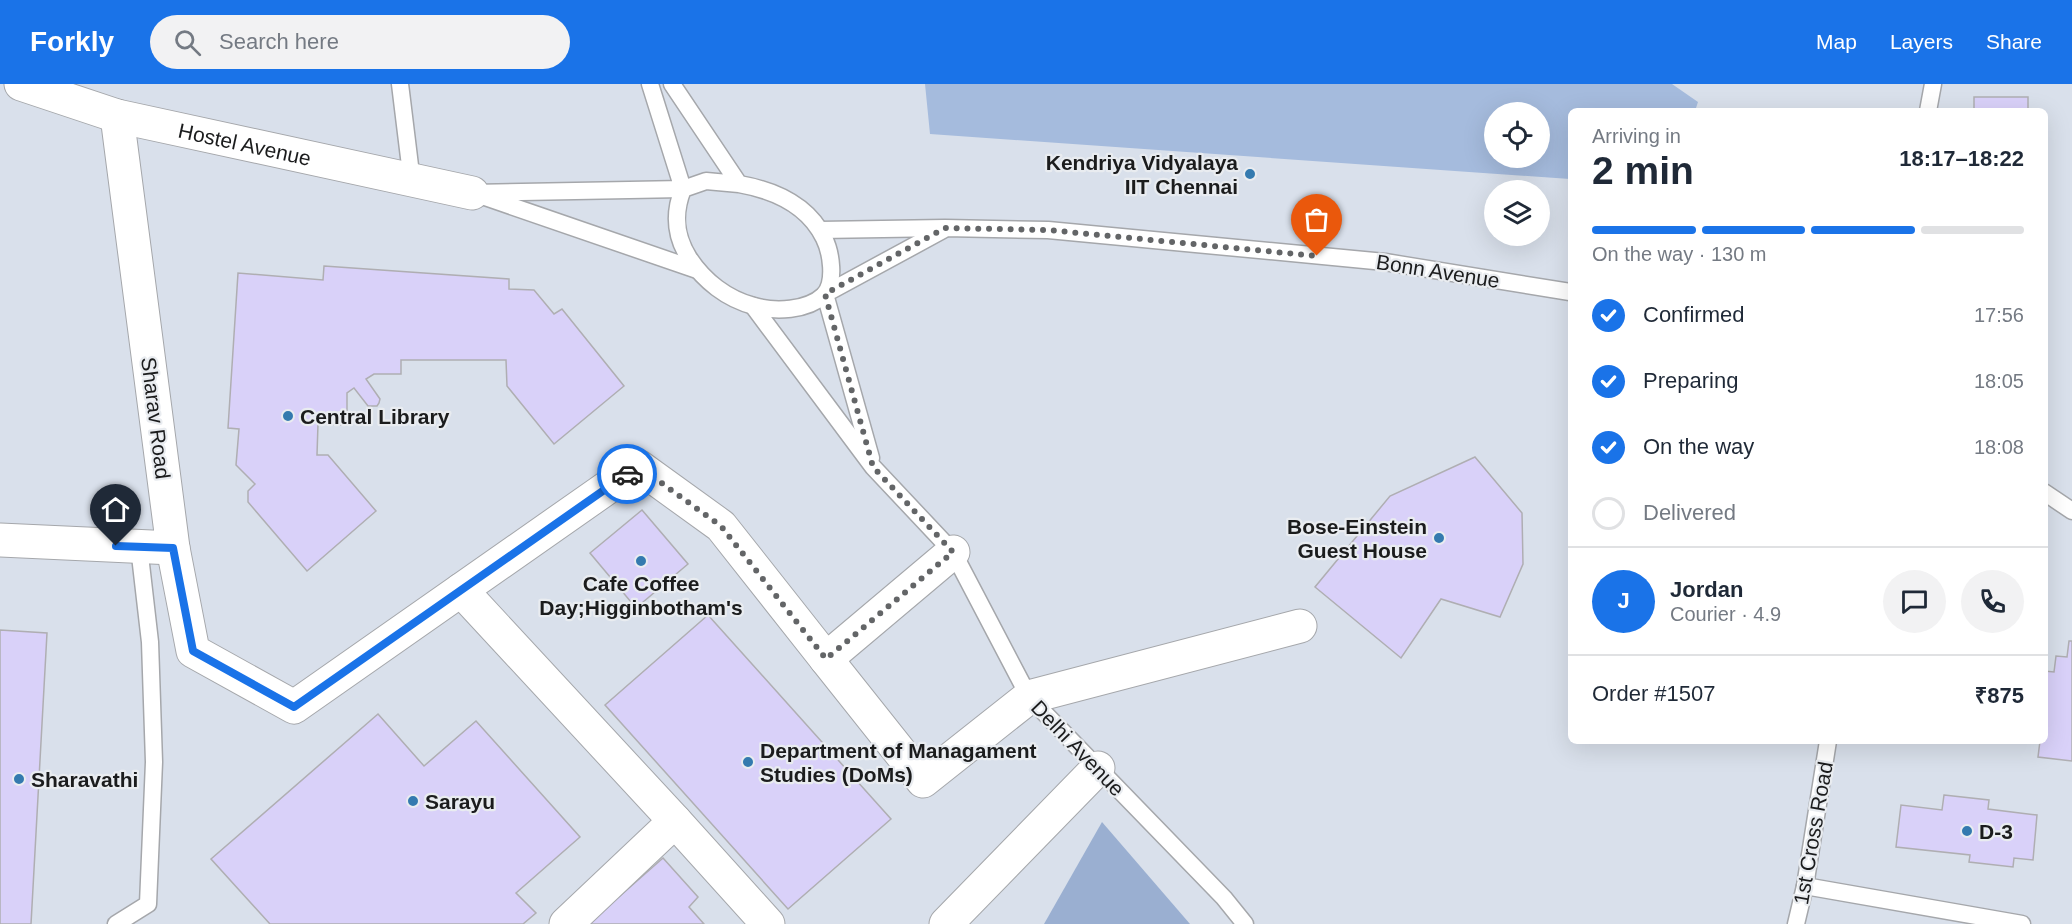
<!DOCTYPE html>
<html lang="en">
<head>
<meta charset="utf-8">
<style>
	body { margin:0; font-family:Helvetica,sans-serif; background:#f2f2f3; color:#1f2937; height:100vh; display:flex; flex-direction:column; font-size:22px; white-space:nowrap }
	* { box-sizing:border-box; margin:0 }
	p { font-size:20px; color:#747a83 }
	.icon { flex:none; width:33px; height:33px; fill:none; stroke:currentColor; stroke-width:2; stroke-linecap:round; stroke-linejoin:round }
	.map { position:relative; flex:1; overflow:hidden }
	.side { position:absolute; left:1568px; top:24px; width:480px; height:636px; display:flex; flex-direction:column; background:#fff; border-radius:9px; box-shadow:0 6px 24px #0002 }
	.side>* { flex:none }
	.controls { position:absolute; left:1484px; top:18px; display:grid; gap:12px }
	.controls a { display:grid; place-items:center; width:66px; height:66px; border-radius:50%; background:#fff; box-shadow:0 6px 24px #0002; font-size:30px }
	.pin { position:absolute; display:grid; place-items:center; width:51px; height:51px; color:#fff; margin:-62px -26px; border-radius:50% 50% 50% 0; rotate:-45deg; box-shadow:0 0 6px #0007 }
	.pin .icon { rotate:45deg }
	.courier { position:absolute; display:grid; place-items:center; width:60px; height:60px; margin:-30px; border:4px solid #1a73e8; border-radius:50%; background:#fff; color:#222; box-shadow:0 2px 8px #0007 }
	.headline em { font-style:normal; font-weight:800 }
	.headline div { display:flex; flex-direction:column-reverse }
	.headline { display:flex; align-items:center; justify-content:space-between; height:102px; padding:0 24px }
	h1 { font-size:39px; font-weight:800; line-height:45px }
	.bar { display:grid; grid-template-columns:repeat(4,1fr); gap:9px 6px; align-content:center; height:72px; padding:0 24px }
	.bar i { height:8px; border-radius:4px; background:#e0e1e3 }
	.bar .active { background:#1a73e8 }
	.bar p { grid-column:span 4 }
	.line { display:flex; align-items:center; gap:15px; padding:0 24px; border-top:2px solid #e0e1e3 }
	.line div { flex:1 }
	.round { display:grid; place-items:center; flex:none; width:63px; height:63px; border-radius:32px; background:#f2f2f3 }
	ol { padding:0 24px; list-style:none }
	li { display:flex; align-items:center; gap:18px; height:66px }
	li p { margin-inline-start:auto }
	li .icon { padding:6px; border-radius:50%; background:#1a73e8; color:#fff; stroke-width:4 }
	li:last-child { color:#747a83 }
	li i { width:33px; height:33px; border:3px solid #e0e1e3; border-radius:50% }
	header { display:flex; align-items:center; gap:36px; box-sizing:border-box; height:84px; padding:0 30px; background:#1a73e8; color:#fff }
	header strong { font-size:28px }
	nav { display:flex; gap:33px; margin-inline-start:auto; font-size:21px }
	.search { width:420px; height:54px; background:#f2f2f3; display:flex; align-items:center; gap:15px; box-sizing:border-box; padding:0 21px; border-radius:33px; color:#747a83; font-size:22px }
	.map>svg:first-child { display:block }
	.built { fill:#d9e0eb; fill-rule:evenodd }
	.green { fill:#a5bbdd; fill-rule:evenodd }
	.forest { fill:#9aafd1 }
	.building { fill:#d9d1f9; stroke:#afaeb2; stroke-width:1.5 }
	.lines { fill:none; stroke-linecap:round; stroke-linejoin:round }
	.service-casing { stroke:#a5a7ab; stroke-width:19 }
	.minor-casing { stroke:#a5a7ab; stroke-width:35 }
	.service { stroke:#fff; stroke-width:16 }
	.minor { stroke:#fff; stroke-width:33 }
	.done { stroke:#636567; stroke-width:6; stroke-dasharray:0 10.8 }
	.route { stroke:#1a73e8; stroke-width:8 }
	.poi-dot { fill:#347aaf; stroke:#e9ecf0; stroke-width:2 }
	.labels { text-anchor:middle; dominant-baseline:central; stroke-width:4.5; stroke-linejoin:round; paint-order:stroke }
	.street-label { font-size:21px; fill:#1b1c1d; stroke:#e9ecf0 }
	.poi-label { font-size:21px; font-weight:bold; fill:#1b1c1d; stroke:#e9ecf0; text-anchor:start }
</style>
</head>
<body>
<header>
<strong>Forkly</strong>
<div class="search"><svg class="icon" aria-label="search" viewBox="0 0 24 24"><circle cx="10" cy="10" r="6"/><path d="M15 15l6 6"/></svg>Search here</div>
<nav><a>Map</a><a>Layers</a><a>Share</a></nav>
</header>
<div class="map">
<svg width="2072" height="840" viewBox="0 0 2072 840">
	<rect width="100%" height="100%" fill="#e9ecf0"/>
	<path class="built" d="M 0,0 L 2072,0 L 2072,840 L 0,840 ZM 1570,27 L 2044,27 L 2044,657 L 1570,657 ZM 1494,28 L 1539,28 L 1539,74 L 1494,74 ZM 1494,106 L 1539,106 L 1539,152 L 1494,152 Z"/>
	<path class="green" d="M 925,0 L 1672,0 L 1698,18 L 1695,27 L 1570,27 L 1570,95 L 930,50 ZM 1494,28 L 1539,28 L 1539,74 L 1494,74 Z"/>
	<polygon class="forest" points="1102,738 1190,840 1044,840"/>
	<g class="building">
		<rect x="1974" y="13" width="54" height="14"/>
		<polygon points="324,182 509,195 509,205 534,206 554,230 562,225 624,302 554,360 507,302 506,276 401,276 401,290 374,290 366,295 380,315 379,319 377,322 368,322 354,304 347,309 347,341 318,340 317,371 328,371 376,427 307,487 248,418 248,407 255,400 236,381 239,345 228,344 238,189 323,196"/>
		<polygon points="1475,373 1522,429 1523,480 1500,533 1441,515 1401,574 1315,503 1390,412"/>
		<polygon points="642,426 688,480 636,524 590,469"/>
		<polygon points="708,531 891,735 788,825 605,621"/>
		<polygon points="0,546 47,549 31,840 0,840"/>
		<polygon points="2069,557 2072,557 2072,677 2038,673 2040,657 2044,657 2044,587 2054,588 2056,572 2067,573"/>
		<polygon points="378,630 424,682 476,637 580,753 516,809 536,829 523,840 270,840 211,775"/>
		<polygon points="1944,711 1989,716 1988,725 2037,731 2033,776 2014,774 2013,783 1969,778 1970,771 1896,763 1901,721 1942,726"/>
		<polygon points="663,774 698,813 689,823 704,840 588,840"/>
	</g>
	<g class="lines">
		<defs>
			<g id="service">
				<polyline points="400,0 412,98"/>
				<path d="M 672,0 L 739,100 C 773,106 808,121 824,154 C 831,168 836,198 824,211 C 807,227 775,228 754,222 C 727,215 704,197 689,174 C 675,152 673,130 683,105 L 706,97 L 739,100"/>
				<polyline points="1928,27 1933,0"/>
				<polyline points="472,109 683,105 650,0"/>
				<polyline points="485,113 697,186"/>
				<polyline points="820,146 945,144 1048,146 1385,178 1570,208"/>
				<polyline points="753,222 873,383 953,468 1029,613 1224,814 1245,840"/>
				<polyline points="871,374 825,210 943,146"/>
				<polyline points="2044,408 2072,427"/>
				<polyline points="1805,802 2022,840"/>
				<polyline points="116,840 148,820 154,678 150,558 139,463"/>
				<polyline points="1796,840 1805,802 1828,657"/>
			</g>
			<g id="minor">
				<path id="s1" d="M 21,0 L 117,32 L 472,109"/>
				<polyline points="0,456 173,464 117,32"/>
				<polyline points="173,464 193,567 294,623 638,382 721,442 826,575"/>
				<polyline points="953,468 826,575 923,697 1029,613 1300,542"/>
				<polyline points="461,506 675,737 768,840"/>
				<polyline points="566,840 675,737"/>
				<polyline points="946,840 1098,684"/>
			</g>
		</defs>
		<use href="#service" class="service-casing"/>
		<use href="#minor" class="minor-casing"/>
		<use href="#service" class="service"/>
		<use href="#minor" class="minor"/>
	</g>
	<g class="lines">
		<polyline class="done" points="627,390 638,382 721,442 826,575 953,468 873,383 825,210 945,144 1048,146 1317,172"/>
		<polyline class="route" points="116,462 173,464 193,567 294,623 627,390"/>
	</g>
	<g class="poi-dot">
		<circle cx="1250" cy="90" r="6"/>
		<circle cx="288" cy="332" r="6"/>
		<circle cx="1439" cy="454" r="6"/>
		<circle cx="641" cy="477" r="6"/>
		<circle cx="748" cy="678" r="6"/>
		<circle cx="19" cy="695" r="6"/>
		<circle cx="413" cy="717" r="6"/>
		<circle cx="1967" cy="747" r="6"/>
	</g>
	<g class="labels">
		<g class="street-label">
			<text stroke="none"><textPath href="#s1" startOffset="232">Hostel Avenue</textPath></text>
			<text transform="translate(1438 187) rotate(9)">Bonn Avenue</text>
			<text transform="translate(156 334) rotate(83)">Sharav Road</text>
			<text transform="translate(1078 664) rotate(46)">Delhi Avenue</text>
			<text transform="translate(1813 749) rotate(-80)">1st Cross Road</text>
		</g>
		<g class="poi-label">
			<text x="1238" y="78" text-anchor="end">Kendriya Vidyalaya<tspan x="1238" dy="24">IIT Chennai</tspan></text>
			<text x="300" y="332">Central Library</text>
			<text x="1427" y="442" text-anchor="end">Bose-Einstein<tspan x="1427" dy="24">Guest House</tspan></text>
			<text x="641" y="499" text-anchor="middle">Cafe Coffee<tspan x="641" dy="24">Day;Higginbotham's</tspan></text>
			<text x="760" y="666">Department of Managament<tspan x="760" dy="24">Studies (DoMs)</tspan></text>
			<text x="31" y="695">Sharavathi</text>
			<text x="425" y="717">Sarayu</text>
			<text x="1979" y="747">D-3</text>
		</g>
	</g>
</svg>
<div class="controls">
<a><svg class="icon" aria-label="locate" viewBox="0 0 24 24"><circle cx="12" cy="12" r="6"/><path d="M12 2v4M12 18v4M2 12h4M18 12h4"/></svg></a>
<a><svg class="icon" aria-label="layers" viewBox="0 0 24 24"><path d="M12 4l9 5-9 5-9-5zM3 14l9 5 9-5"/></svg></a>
</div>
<div class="pin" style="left:1317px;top:172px;background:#ea580c"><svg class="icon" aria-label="bag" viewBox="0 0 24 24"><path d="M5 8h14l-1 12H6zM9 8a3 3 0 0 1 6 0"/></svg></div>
<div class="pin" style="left:116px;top:462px;background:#1f2937"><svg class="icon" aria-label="home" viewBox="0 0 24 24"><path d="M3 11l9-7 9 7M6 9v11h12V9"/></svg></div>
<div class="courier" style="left:627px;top:390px"><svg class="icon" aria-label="car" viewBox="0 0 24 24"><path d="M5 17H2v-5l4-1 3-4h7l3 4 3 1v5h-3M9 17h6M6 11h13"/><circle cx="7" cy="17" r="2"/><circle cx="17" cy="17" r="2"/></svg></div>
<section class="side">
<div class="headline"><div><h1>2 min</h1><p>Arriving in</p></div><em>18:17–18:22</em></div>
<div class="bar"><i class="active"></i><i class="active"></i><i class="active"></i><i></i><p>On the way · 130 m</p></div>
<ol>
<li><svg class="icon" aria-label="check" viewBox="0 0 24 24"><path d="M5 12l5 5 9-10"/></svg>Confirmed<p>17:56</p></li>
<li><svg class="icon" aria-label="check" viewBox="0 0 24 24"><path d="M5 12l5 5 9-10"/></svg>Preparing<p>18:05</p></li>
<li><svg class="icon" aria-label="check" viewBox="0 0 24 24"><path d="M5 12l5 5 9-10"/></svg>On the way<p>18:08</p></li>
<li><i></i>Delivered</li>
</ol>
<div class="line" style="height:108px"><b class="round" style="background:#1a73e8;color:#fff">J</b><div><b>Jordan</b><p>Courier · 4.9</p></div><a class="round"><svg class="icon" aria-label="chat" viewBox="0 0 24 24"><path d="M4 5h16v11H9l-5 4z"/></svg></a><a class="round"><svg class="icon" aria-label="phone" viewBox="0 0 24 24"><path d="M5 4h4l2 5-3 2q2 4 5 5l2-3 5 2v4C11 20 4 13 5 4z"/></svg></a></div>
<div class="line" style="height:78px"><div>Order #1507</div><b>₹875</b></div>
</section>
</div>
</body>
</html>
